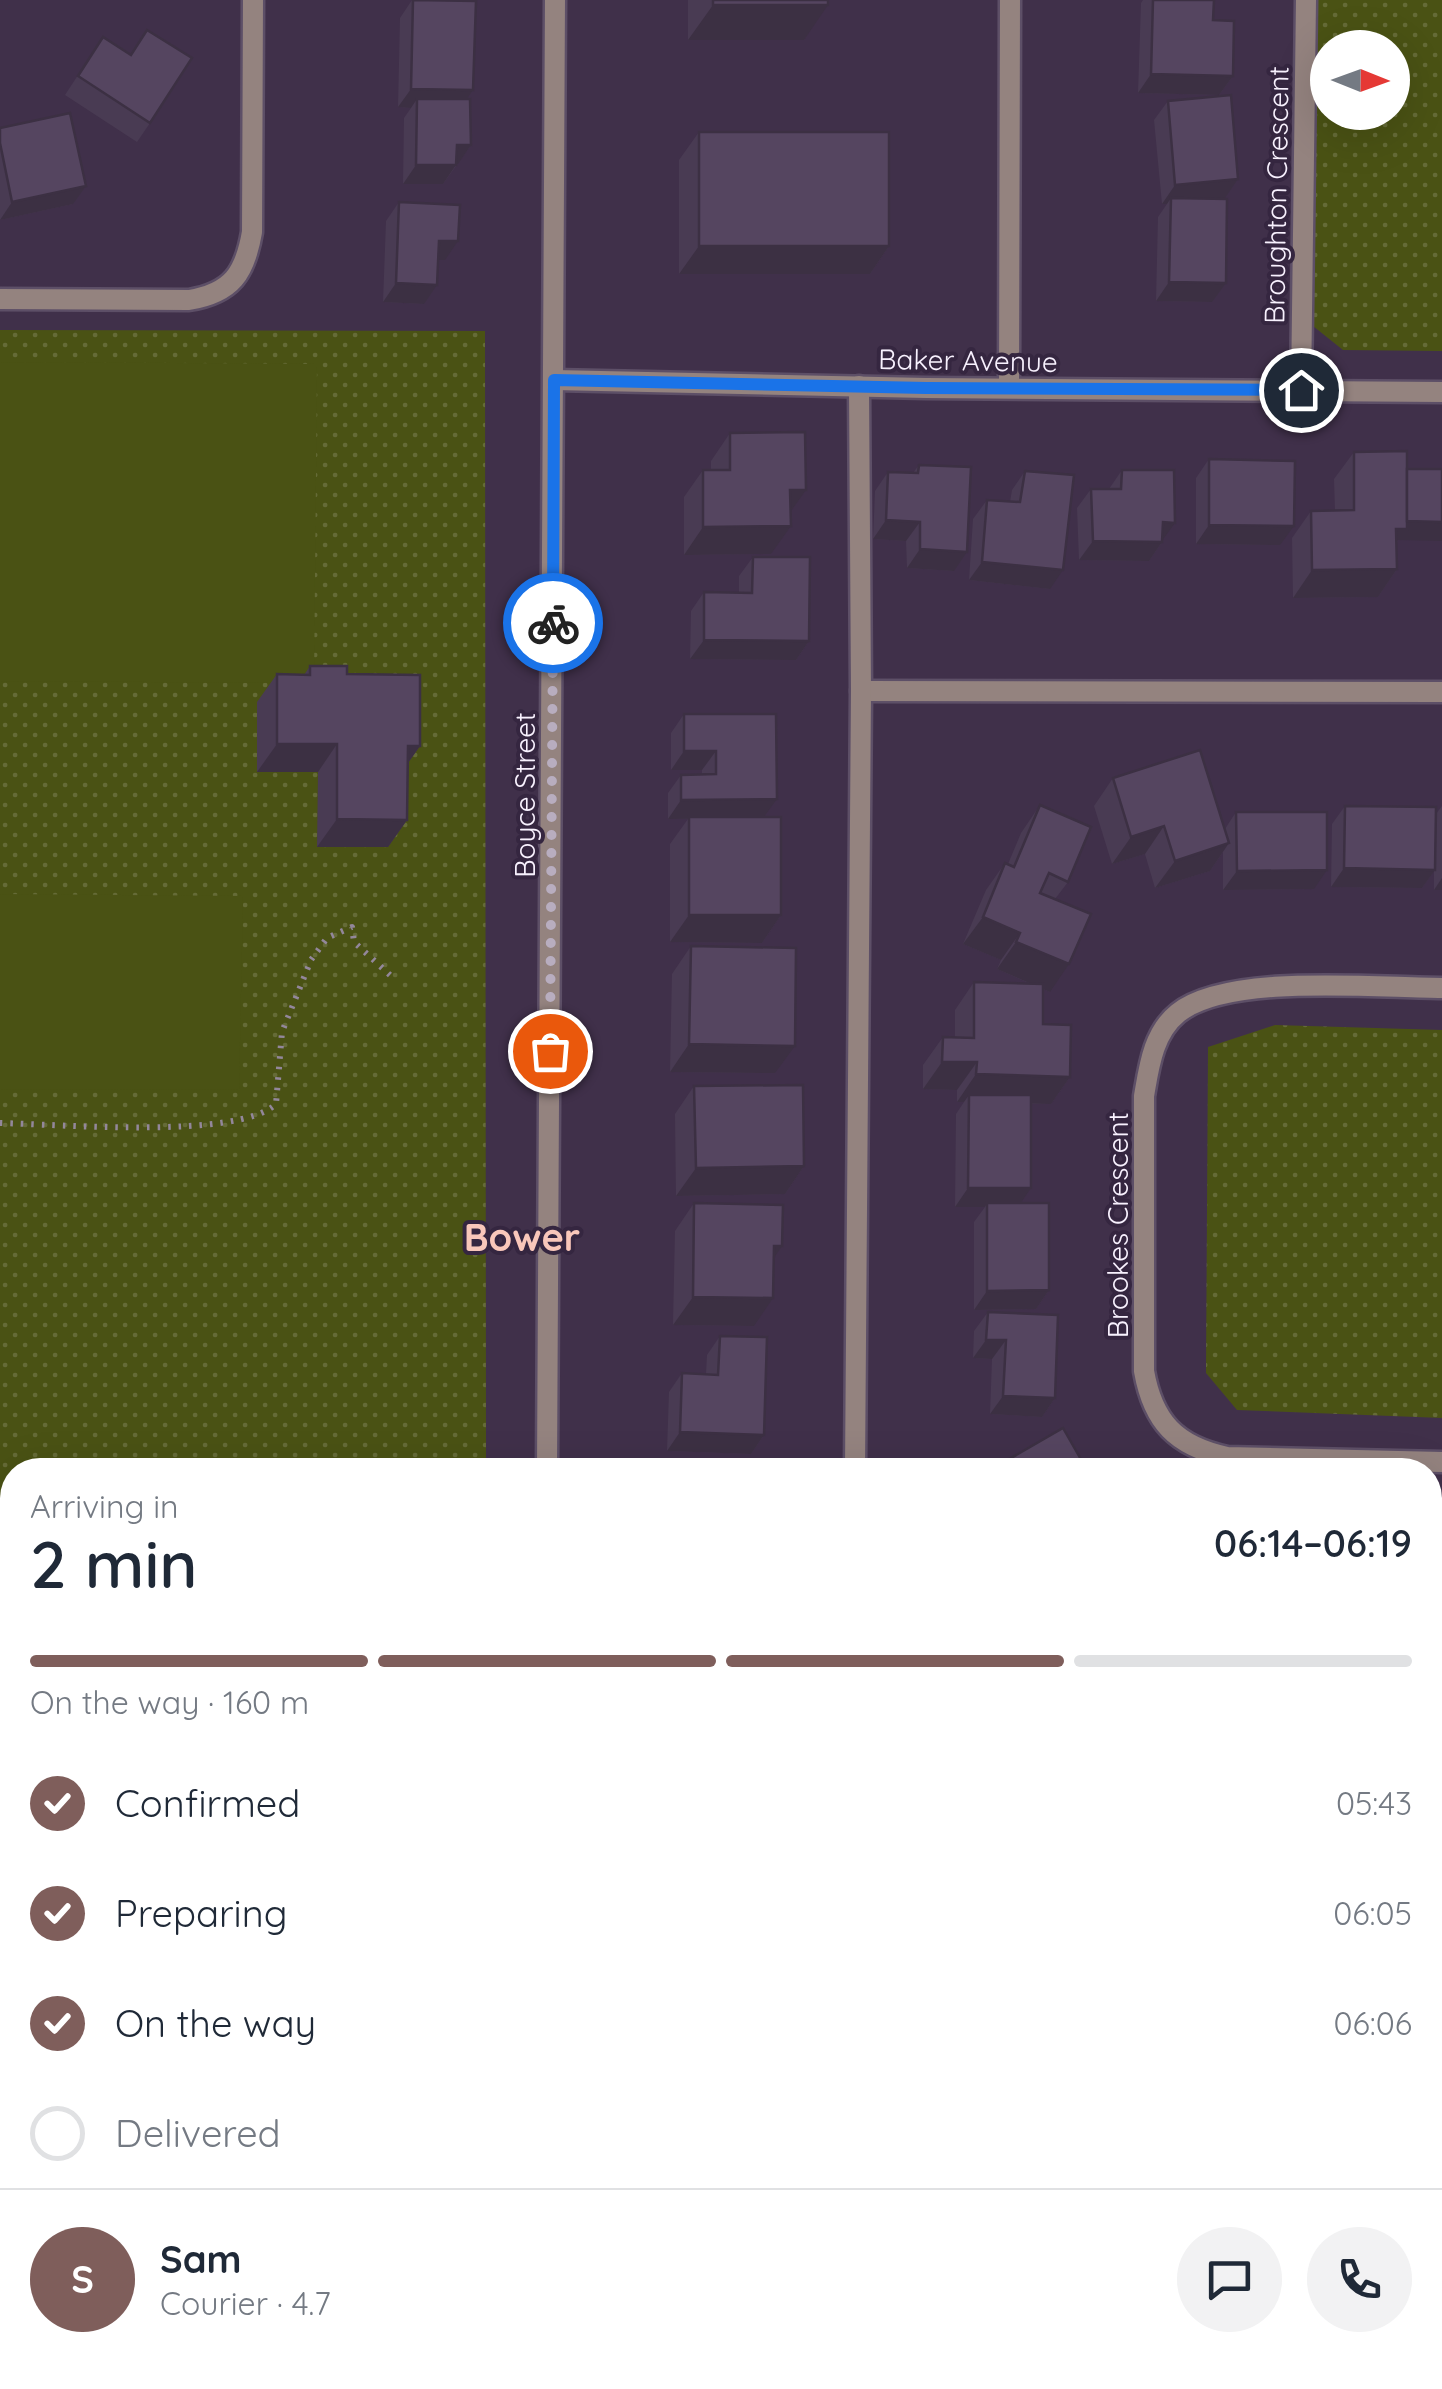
<!DOCTYPE html>
<html lang="en">
<head>
<meta charset="utf-8">
<style>
	body { margin:0; font-family:Quicksand,sans-serif; background:#f2f2f3; color:#1f2937; height:100vh; display:flex; flex-direction:column; font-size:38px; white-space:nowrap }
	* { box-sizing:border-box; margin:0 }
	p { font-size:32px; color:#747a83 }
	.icon { flex:none; width:55px; height:55px; fill:none; stroke:currentColor; stroke-width:2; stroke-linecap:round; stroke-linejoin:round }
	.map { position:relative; flex:1; overflow:hidden }
	.side { position:absolute; left:0px; top:1458px; width:1442px; height:932px; display:flex; flex-direction:column; background:#fff; border-radius:40px 40px 0 0; box-shadow:0 10px 40px #0002 }
	.side>* { flex:none }
	.needle { width:65px; rotate:91deg }
	.controls { position:absolute; left:1310px; top:30px; display:grid; gap:20px }
	.controls a { display:grid; place-items:center; width:100px; height:100px; border-radius:50%; background:#fff; box-shadow:0 10px 40px #0002; font-size:50px }
	.pin { position:absolute; display:grid; place-items:center; width:85px; height:85px; color:#fff; margin:-42px; border:5px solid #fff; border-radius:50%; box-shadow:0 2px 10px #0007 }
	.courier { position:absolute; display:grid; place-items:center; width:100px; height:100px; margin:-50px; border:8px solid #1a73e8; border-radius:50%; background:#fff; color:#222; box-shadow:0 2px 12px #0007 }
	.overview em { font-style:normal; font-weight:600 }
	.overview div { display:flex; flex-direction:column-reverse }
	.overview { display:flex; align-items:center; justify-content:space-between; height:170px; padding:0 30px }
	h1 { font-size:65px; font-weight:600; line-height:75px }
	.bar { display:grid; grid-template-columns:repeat(4,1fr); gap:15px 10px; align-content:center; height:120px; padding:0 30px }
	.bar i { height:12px; border-radius:8px; background:#e0e1e3 }
	.bar .on { background:#7f5e5b }
	.bar p { grid-column:span 4 }
	.line { display:flex; align-items:center; gap:25px; padding:0 30px; border-top:2px solid #e0e1e3 }
	.line div { flex:1 }
	.round { display:grid; place-items:center; flex:none; width:105px; height:105px; border-radius:52px; background:#f2f2f3 }
	ol { padding:0 30px; list-style:none }
	li { display:flex; align-items:center; gap:30px; height:110px }
	li p { margin-inline-start:auto }
	li .icon { padding:10px; border-radius:50%; background:#7f5e5b; color:#fff; stroke-width:4 }
	li:last-child { color:#747a83 }
	li i { width:55px; height:55px; border:5px solid #e0e1e3; border-radius:50% }
	.map>svg:first-child { display:block }
	.park { fill:url(#park-dots); fill-rule:evenodd }
	.garden { fill:#4a5214 }
	.lines { fill:none; stroke-linecap:round; stroke-linejoin:round }
	.service-casing { stroke:#5d4f67; stroke-width:25 }
	.minor-casing { stroke:#5d4f67; stroke-width:25 }
	.tertiary-casing { stroke:#5d4f67; stroke-width:25 }
	.path { stroke:#93879b; stroke-width:6; stroke-dasharray:2.5 8; stroke-linecap:butt }
	.service { stroke:#94837f; stroke-width:20 }
	.minor { stroke:#94837f; stroke-width:20 }
	.tertiary { stroke:#94837f; stroke-width:20 }
	.wall { fill:#493b53 }
	.shaded-wall { fill:#3c3043 }
	.building { fill:#554560; stroke:#3c3043; stroke-width:2.5 }
	.done { stroke:#b8adbf; stroke-width:10; stroke-dasharray:0 18 }
	.route { stroke:#1a73e8; stroke-width:12 }
	.labels { text-anchor:middle; dominant-baseline:central; stroke-width:8; stroke-linejoin:round; paint-order:stroke }
	.street-label { font-size:28px; fill:#f8f1fe; stroke:#352640 }
	.district-label { font-size:38px; font-weight:bold; fill:#f9c7ba; stroke:#352640 }
</style>
</head>
<body>
<div class="map">
<svg width="1442" height="2389" viewBox="0 0 1442 2389">
	<defs>
		<pattern id="park-dots" width="8" height="8" patternUnits="userSpaceOnUse" patternTransform="scale(2.5)"><rect width="8" height="8" fill="#4a5214"/><path d="M2 2h.1M6 6h.1" fill="none" stroke="#656b37" stroke-width="1.8" stroke-linecap="round"/></pattern>
	</defs>
	<rect width="100%" height="100%" fill="#40304a"/>
	<g class="park">
		<path d="M 1305,0 L 1442,0 L 1442,351 L 1343,350 L 1303,318 ZM 1328,48 L 1392,48 L 1392,112 L 1328,112 Z"/>
		<polygon points="0,330 485,331 486,1470 12,1470 12,1843 0,1843"/>
		<polygon points="1275,1025 1442,1030 1442,1418 1237,1410 1206,1373 1208,1047"/>
		<polygon points="603,2378 1173,2378 1178,2389 604,2389"/>
	</g>
	<g class="garden">
		<polygon points="0,362 317,364 314,683 0,681"/>
		<polygon points="0,894 243,896 239,1090 0,1089"/>
	</g>
	<g class="lines">
		<defs>
			<g id="service">
				<path d="M 0,299 L 189,300 C 232,293 245,273 252,232 L 253,0"/>
				<polyline points="1009,388 1010,0"/>
				<polyline points="861,691 1442,692"/>
				<polyline points="855,1470 861,691 859,386"/>
				<polyline points="1430,1758 1442,1758"/>
				<polyline points="0,1851 12,1851"/>
				<polyline points="1430,2258 1442,2285"/>
				<polyline points="239,2378 239,2389"/>
			</g>
			<g id="minor">
				<polyline points="554,380 926,388 1442,392"/>
				<polyline points="1301,390 1306,0"/>
				<path d="M 1442,988 C 1377,988 1228,973 1178,1013 C 1153,1033 1149,1067 1144,1096 L 1144,1371 C 1153,1422 1176,1446 1227,1457 L 1442,1462"/>
				<polyline points="1219,2378 1224,2389"/>
			</g>
			<g id="tertiary">
				<polyline points="547,1470 555,0"/>
				<polyline points="539,2389 539,2378"/>
			</g>
		</defs>
		<use href="#service" class="service-casing"/>
		<use href="#minor" class="minor-casing"/>
		<use href="#tertiary" class="tertiary-casing"/>
		<path class="path" d="M 0,1123 C 56,1124 238,1140 276,1104 L 282,1032 L 311,960 L 327,938 L 352,927 L 354,942 L 391,976"/>
		<use href="#service" class="service"/>
		<use href="#minor" class="minor"/>
		<use href="#tertiary" class="tertiary"/>
	</g>
	<g class="wall">
		<polygon points="412,0 467,99 471,145 443,184 403,184 404,118 411,108 398,107 400,18"/>
		<polygon points="688,0 828,0 804,40 688,40"/>
		<polygon points="1143,0 1214,0 1213,20 1233,76 1219,95 1138,93 1141,3"/>
		<polygon points="147,30 150,123 137,142 65,95 103,37 130,55"/>
		<polygon points="1168,101 1225,198 1212,302 1156,301 1158,217 1167,204 1162,204 1154,120"/>
		<polygon points="0,128 73,204 0,220"/>
		<polygon points="699,132 889,246 870,274 679,274 679,160"/>
		<polygon points="399,202 445,260 438,260 424,304 383,302 386,221"/>
		<polygon points="730,433 790,512 771,554 684,555 684,497 703,470 711,470 711,461"/>
		<polygon points="1354,452 1398,540 1397,543 1397,569 1378,597 1293,598 1292,538 1311,511 1335,511 1334,479"/>
		<polygon points="1209,459 1280,545 1196,544 1196,478"/>
		<polygon points="919,465 954,571 907,568 906,541 873,539 875,491 888,472 913,473"/>
		<polygon points="1122,470 1162,542 1149,561 1079,560 1077,508 1091,489 1109,489"/>
		<polygon points="1025,471 1050,589 969,580 973,519 987,500 1010,502 1012,490"/>
		<polygon points="753,557 809,641 796,660 690,659 691,611 704,592 739,592 739,576"/>
		<polygon points="310,666 347,674 420,746 408,763 407,820 388,847 317,847 318,772 257,772 257,702 277,674 304,675"/>
		<polygon points="684,714 776,714 764,817 781,915 762,943 670,942 670,844 688,819 668,819 668,793 681,775 702,774 702,770 671,770 671,733"/>
		<polygon points="1113,778 1225,829 1236,812 1314,889 1223,890 1223,852 1210,871 1155,888 1145,854 1112,864 1094,806"/>
		<polygon points="1040,805 1068,882 1055,899 1050,992 1043,989 1043,1024 1070,1077 1051,1104 1031,1104 1021,1203 1049,1290 1036,1309 974,1310 974,1222 985,1207 955,1207 956,1114 964,1102 957,1102 957,1090 923,1089 923,1065 943,1037 955,1038 955,1010 974,982 1031,984 997,969 1001,960 963,944 986,890 1005,863 1008,864 1021,833"/>
		<polygon points="1345,806 1436,814 1442,806 1442,890 1434,890 1434,871 1422,888 1331,887 1332,824"/>
		<polygon points="691,946 775,1073 670,1072 672,974"/>
		<polygon points="694,1086 804,1166 785,1194 676,1196 675,1114"/>
		<polygon points="694,1203 774,1258 754,1326 673,1325 675,1231"/>
		<polygon points="988,1312 1055,1398 1042,1417 990,1414 992,1359 973,1358 974,1331"/>
		<polygon points="720,1336 764,1435 751,1454 667,1451 669,1392 682,1373 706,1374 707,1355"/>
		<polygon points="1440,1555 1442,1555 1430,1632 1430,1569"/>
		<polygon points="1313,2378 1416,2378 1411,2385 1403,2389 1340,2389 1336,2382 1323,2389 1319,2389"/>
	</g>
	<g class="shaded-wall">
		<polygon points="713,5 828,5 804,40 688,40"/>
		<polygon points="1151,74 1233,76 1219,95 1138,93"/>
		<polygon points="411,89 473,90 460,109 417,99 411,108 398,107"/>
		<polygon points="457,145 471,145 458,164 443,164"/>
		<polygon points="416,165 456,165 443,184 403,184"/>
		<polygon points="1238,179 1225,198 1171,198 1167,204 1162,204 1175,185"/>
		<polygon points="86,186 73,204 0,220 12,202"/>
		<polygon points="439,241 458,241 445,260 426,260"/>
		<polygon points="699,246 889,246 870,274 679,274"/>
		<polygon points="1169,282 1226,283 1212,302 1156,301"/>
		<polygon points="396,283 437,285 424,304 383,302"/>
		<polygon points="790,490 806,490 786,518"/>
		<polygon points="886,520 920,522 906,541 873,539"/>
		<polygon points="1404,521 1442,522 1442,541 1398,540 1387,556 1396,529"/>
		<polygon points="1163,522 1175,523 1161,542"/>
		<polygon points="1209,525 1294,526 1280,545 1196,544"/>
		<polygon points="791,526 771,554 684,555 703,527"/>
		<polygon points="1093,541 1162,542 1149,561 1079,560"/>
		<polygon points="920,549 967,552 954,571 907,568"/>
		<polygon points="982,562 1063,570 1050,589 969,580"/>
		<polygon points="1397,569 1378,597 1293,598 1312,570"/>
		<polygon points="704,640 809,641 796,660 690,659"/>
		<polygon points="277,744 337,744 318,772 257,772"/>
		<polygon points="408,746 420,746 400,774"/>
		<polygon points="684,751 716,751 702,770 671,770"/>
		<polygon points="777,799 763,818 668,819 681,800"/>
		<polygon points="337,819 407,820 388,847 317,847"/>
		<polygon points="1164,826 1145,854 1112,864 1131,837"/>
		<polygon points="1229,843 1210,871 1155,888 1175,861"/>
		<polygon points="1344,868 1435,870 1422,888 1331,887"/>
		<polygon points="1327,870 1314,889 1223,890 1237,871"/>
		<polygon points="1442,878 1442,890 1434,890"/>
		<polygon points="689,915 781,915 762,943 670,942"/>
		<polygon points="983,917 1020,933 1001,960 963,944"/>
		<polygon points="1016,942 1069,964 1050,992 997,969"/>
		<polygon points="689,1044 795,1046 775,1073 670,1072"/>
		<polygon points="942,1062 977,1062 957,1090 923,1089"/>
		<polygon points="976,1074 1070,1077 1051,1104 969,1102 969,1095 964,1102 957,1102"/>
		<polygon points="804,1166 785,1194 676,1196 696,1168"/>
		<polygon points="968,1188 1031,1188 1018,1207 987,1203 985,1207 955,1207"/>
		<polygon points="774,1246 782,1246 763,1274"/>
		<polygon points="1049,1290 1036,1309 974,1310 987,1291"/>
		<polygon points="693,1297 773,1298 754,1326 673,1325"/>
		<polygon points="986,1340 1006,1340 992,1359 973,1358"/>
		<polygon points="1003,1396 1055,1398 1042,1417 990,1414"/>
		<polygon points="680,1432 764,1435 751,1454 667,1451"/>
		<polygon points="1433,1612 1442,1613 1442,1634 1430,1632 1430,1617"/>
		<rect x="0" y="1982" width="12" height="28"/>
		<polygon points="1329,2378 1339,2378 1336,2382 1321,2389"/>
		<polygon points="1401,2378 1416,2378 1411,2385 1403,2389 1379,2389"/>
	</g>
	<g class="building">
		<polygon points="413,0 476,1 473,90 411,89"/>
		<rect x="713" y="0" width="115" height="5"/>
		<polygon points="1153,0 1214,0 1213,20 1234,21 1233,76 1151,74"/>
		<polygon points="147,30 192,58 150,123 78,76 103,37 131,55"/>
		<polygon points="1231,95 1238,179 1175,185 1168,101"/>
		<polygon points="417,99 470,99 471,145 457,145 456,165 416,165"/>
		<polygon points="70,113 86,186 12,202 0,143 0,128"/>
		<rect x="699" y="132" width="190" height="114"/>
		<polygon points="1171,198 1227,199 1226,283 1169,282"/>
		<polygon points="399,202 460,205 458,241 439,241 437,285 396,283"/>
		<polygon points="805,432 806,490 790,490 791,526 703,527 703,470 730,470 730,433"/>
		<polygon points="1407,451 1407,529 1396,529 1397,569 1312,570 1311,511 1354,510 1354,452"/>
		<polygon points="1209,459 1295,461 1294,526 1209,525"/>
		<polygon points="919,465 971,467 967,552 920,549 920,522 886,520 888,472 918,473"/>
		<polygon points="1407,469 1442,469 1442,522 1407,521"/>
		<polygon points="1122,470 1174,470 1175,523 1163,522 1162,542 1093,541 1091,489 1121,489"/>
		<polygon points="1025,471 1074,475 1063,570 982,562 987,500 1020,502"/>
		<polygon points="753,557 810,557 809,641 704,640 704,592 752,593"/>
		<polygon points="310,666 347,666 347,674 420,675 420,746 408,746 407,820 337,819 337,744 277,744 277,674 310,675"/>
		<polygon points="684,714 776,714 777,799 681,800 681,775 716,774 716,751 684,751"/>
		<polygon points="1200,750 1229,843 1175,861 1164,826 1131,837 1113,778"/>
		<polygon points="1040,805 1091,827 1068,882 1049,873 1040,893 1091,914 1069,964 1016,942 1020,933 983,917 1005,863 1014,867"/>
		<polygon points="1345,806 1436,807 1435,870 1344,868"/>
		<polygon points="1236,812 1327,812 1327,870 1237,871"/>
		<rect x="689" y="817" width="92" height="98"/>
		<polygon points="691,946 796,948 795,1046 689,1044"/>
		<polygon points="974,982 1043,984 1043,1024 1071,1025 1070,1077 976,1074 977,1062 942,1062 943,1037 974,1038"/>
		<polygon points="803,1085 804,1166 696,1168 694,1086"/>
		<polygon points="969,1095 1031,1095 1031,1188 968,1188"/>
		<polygon points="694,1203 783,1205 782,1246 774,1246 773,1298 693,1297"/>
		<polygon points="987,1203 1049,1203 1049,1290 987,1291"/>
		<polygon points="988,1312 1058,1315 1055,1398 1003,1396 1006,1340 986,1340"/>
		<polygon points="720,1336 767,1337 764,1435 680,1432 682,1373 718,1375"/>
		<polygon points="1063,1428 1087,1470 1001,1470 999,1465"/>
		<polygon points="688,1462 780,1464 780,1470 688,1470"/>
		<polygon points="1440,1555 1442,1555 1442,1613 1433,1612"/>
		<rect x="0" y="1920" width="12" height="62"/>
		<polygon points="1357,2378 1401,2378 1379,2389 1363,2389"/>
	</g>
	<g class="lines">
		<polyline class="done" points="550,1051 553,623"/>
		<polyline class="route" points="553,623 554,380 926,388 1301,390"/>
	</g>
	<g class="labels">
		<g class="street-label">
			<text transform="translate(1276 195) rotate(-89)">Broughton Crescent</text>
			<text transform="translate(968 360) rotate(1)">Baker Avenue</text>
			<text transform="translate(524 795) rotate(-90)">Boyce Street</text>
			<text transform="translate(1117 1225) rotate(-90)">Brookes Crescent</text>
		</g>
		<g class="district-label">
			<text x="522" y="1237">Bower</text>
		</g>
	</g>
</svg>
<div class="controls">
<a><svg class="needle" viewBox="-14 -14 28 28"><path d="M0-13l5 13h-10z" fill="#e53935"/><path d="M0 13l5-13h-10z" fill="#747a83"/></svg></a>
</div>
<div class="pin" style="left:550px;top:1051px;background:#ea580c"><svg class="icon" aria-label="bag" viewBox="0 0 24 24"><path d="M5 8h14l-1 12H6zM9 8a3 3 0 0 1 6 0"/></svg></div>
<div class="pin" style="left:1301px;top:390px;background:#1f2937"><svg class="icon" aria-label="home" viewBox="0 0 24 24"><path d="M3 11l9-7 9 7M6 9v11h12V9"/></svg></div>
<div class="courier" style="left:553px;top:623px"><svg class="icon" aria-label="bike" viewBox="0 0 24 24"><circle cx="6" cy="16" r="4"/><circle cx="18" cy="16" r="4"/><path d="M6 16l4-8h5l3 8M10 8l3 8H6M13 5h3"/></svg></div>
<section class="side">
<div class="overview"><div><h1>2 min</h1><p>Arriving in</p></div><em>06:14–06:19</em></div>
<div class="bar"><i class="on"></i><i class="on"></i><i class="on"></i><i></i><p>On the way · 160 m</p></div>
<ol>
<li><svg class="icon" aria-label="check" viewBox="0 0 24 24"><path d="M5 12l5 5 9-10"/></svg>Confirmed<p>05:43</p></li>
<li><svg class="icon" aria-label="check" viewBox="0 0 24 24"><path d="M5 12l5 5 9-10"/></svg>Preparing<p>06:05</p></li>
<li><svg class="icon" aria-label="check" viewBox="0 0 24 24"><path d="M5 12l5 5 9-10"/></svg>On the way<p>06:06</p></li>
<li><i></i>Delivered</li>
</ol>
<div class="line" style="height:180px"><b class="round" style="background:#7f5e5b;color:#fff">S</b><div><b>Sam</b><p>Courier · 4.7</p></div><a class="round"><svg class="icon" aria-label="chat" viewBox="0 0 24 24"><path d="M4 5h16v11H9l-5 4z"/></svg></a><a class="round"><svg class="icon" aria-label="phone" viewBox="0 0 24 24"><path d="M5 4h4l2 5-3 2q2 4 5 5l2-3 5 2v4C11 20 4 13 5 4z"/></svg></a></div>
</section>
</div>
</body>
</html>
